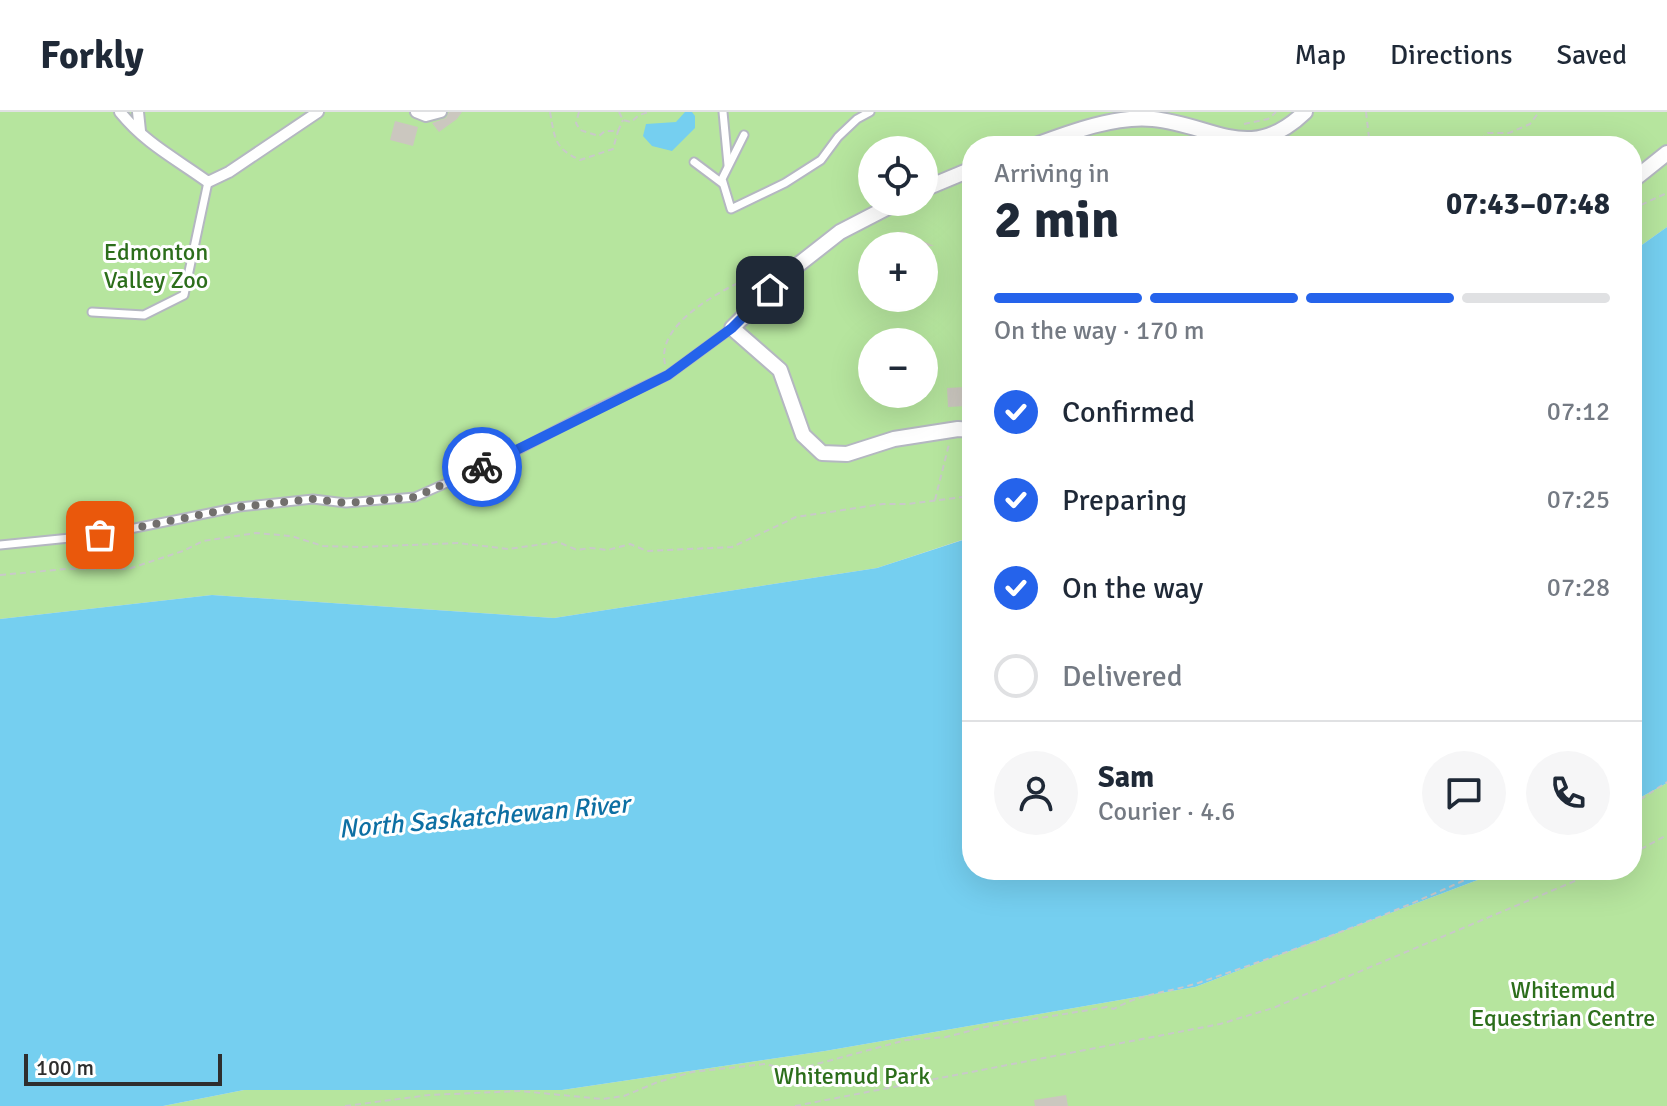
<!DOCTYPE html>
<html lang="en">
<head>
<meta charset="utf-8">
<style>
	body { margin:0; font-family:Signika,sans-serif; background:#f6f6f7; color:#1f2937; height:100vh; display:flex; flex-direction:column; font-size:30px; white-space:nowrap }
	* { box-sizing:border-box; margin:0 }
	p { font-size:26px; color:#747a83 }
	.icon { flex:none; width:44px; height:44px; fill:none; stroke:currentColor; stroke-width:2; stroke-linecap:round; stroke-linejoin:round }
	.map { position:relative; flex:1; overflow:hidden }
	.drawer { position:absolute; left:962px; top:24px; width:680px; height:744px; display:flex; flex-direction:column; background:#fff; border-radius:32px; box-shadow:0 8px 32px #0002 }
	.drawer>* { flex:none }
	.controls { position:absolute; left:858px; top:24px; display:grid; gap:16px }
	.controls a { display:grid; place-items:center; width:80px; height:80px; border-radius:50%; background:#fff; box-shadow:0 8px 32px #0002; font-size:40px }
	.scale { position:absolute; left:24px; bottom:20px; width:198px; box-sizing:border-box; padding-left:8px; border:4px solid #2e2e2e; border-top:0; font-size:22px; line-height:28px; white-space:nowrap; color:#2e2e2e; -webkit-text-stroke:6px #fff; paint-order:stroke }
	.pin { position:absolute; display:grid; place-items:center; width:68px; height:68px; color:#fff; margin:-34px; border-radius:16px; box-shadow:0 4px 12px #0006 }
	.courier { position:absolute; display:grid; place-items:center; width:80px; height:80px; margin:-40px; border:6px solid #2563eb; border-radius:50%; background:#fff; color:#222; box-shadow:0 2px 10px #0007 }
	.summary em { font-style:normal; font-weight:700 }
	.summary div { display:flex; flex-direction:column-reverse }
	.summary { display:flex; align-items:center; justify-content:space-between; height:136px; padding:0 32px }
	h1 { font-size:52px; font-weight:700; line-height:60px }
	.bar { display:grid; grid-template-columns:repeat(4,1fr); gap:12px 8px; align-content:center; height:96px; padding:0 32px }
	.bar i { height:10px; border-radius:6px; background:#e0e1e3 }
	.bar .active { background:#2563eb }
	.bar p { grid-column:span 4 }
	.line { display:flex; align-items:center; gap:20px; padding:0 32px; border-top:2px solid #e0e1e3 }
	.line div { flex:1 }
	.round { display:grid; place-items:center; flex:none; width:84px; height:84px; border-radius:42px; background:#f6f6f7 }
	ol { padding:0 32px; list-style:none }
	li { display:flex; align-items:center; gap:24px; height:88px }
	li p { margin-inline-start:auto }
	li .icon { padding:8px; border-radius:50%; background:#2563eb; color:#fff; stroke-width:4 }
	li:last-child { color:#747a83 }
	li i { width:44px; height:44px; border:4px solid #e0e1e3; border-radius:50% }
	header { display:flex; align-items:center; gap:48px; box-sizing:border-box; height:112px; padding:0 40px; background:#fff; border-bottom:2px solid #e0e1e3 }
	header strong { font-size:38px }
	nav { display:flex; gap:44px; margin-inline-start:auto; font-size:28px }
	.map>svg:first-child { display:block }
	.green { fill:#b6e59e; fill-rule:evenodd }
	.water { fill:#75cff0 }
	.building { fill:#cbc7bf }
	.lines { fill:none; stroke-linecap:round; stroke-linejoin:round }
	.service-casing { stroke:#b4b7c1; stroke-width:11 }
	.pedestrian-casing { stroke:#b4b7c1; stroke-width:14 }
	.minor-casing { stroke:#b4b7c1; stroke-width:18 }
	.path { stroke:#c9c9c9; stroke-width:2; stroke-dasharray:6 4; stroke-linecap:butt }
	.service { stroke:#fff; stroke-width:7 }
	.pedestrian { stroke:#fff; stroke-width:10 }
	.minor { stroke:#fff; stroke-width:14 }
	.done { stroke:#726f6d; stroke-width:8; stroke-dasharray:0 14.4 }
	.route { stroke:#2563eb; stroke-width:10 }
	.labels { text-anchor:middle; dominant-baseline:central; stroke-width:6; stroke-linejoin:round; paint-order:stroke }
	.park-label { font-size:24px; fill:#2c6e1b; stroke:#fff }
	.water-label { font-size:26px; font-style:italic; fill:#0d6fa3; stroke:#fff }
</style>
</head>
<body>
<header>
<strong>Forkly</strong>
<nav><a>Map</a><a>Directions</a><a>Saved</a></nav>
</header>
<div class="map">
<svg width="1667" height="994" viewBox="0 0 1667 994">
	<rect width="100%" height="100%" fill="#efe9e1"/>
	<g class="green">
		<path d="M 0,0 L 1667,0 L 1667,115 L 1632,140 L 1632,34 L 972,34 L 971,425 L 877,456 L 554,506 L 212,483 L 0,507 ZM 872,38 L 924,38 L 924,90 L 872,90 ZM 872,134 L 924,134 L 924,186 L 872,186 ZM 872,230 L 924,230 L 924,282 L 872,282 Z"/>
		<polygon points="1667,671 1667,994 163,994 244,978 562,978 825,939 1195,875 1504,758 1632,758 1632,690"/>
	</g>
	<g class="water">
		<polygon points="685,0 692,0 695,4 695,16 672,39 652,34 643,24 646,12 676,10"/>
		<polygon points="1667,115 1667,671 1632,690 1632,140"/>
		<polygon points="972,425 972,758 1504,758 1195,875 825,939 562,978 244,978 163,994 0,994 0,507 212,483 554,506 877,456"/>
	</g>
	<g class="building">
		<polygon points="449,0 462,0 457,7 439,20 432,11 446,6"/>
		<polygon points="395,9 418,15 413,34 390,28"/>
		<polygon points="901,119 934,134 894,134"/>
		<polygon points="965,275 967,294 948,295 947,276"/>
		<polygon points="1066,983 1068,994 1035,994 1034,988"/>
	</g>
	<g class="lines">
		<defs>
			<g id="service">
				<polyline points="723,0 728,53"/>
				<polyline points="744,23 722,67 731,97 785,71 821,48 838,25 857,7 870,0"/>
				<polyline points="694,50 722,71"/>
				<polyline points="92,200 144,203 184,183 208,70"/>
				<polyline points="0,433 100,423 239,395 313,387 346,391 415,385 503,346 586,302 668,263 732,216"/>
			</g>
			<g id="pedestrian">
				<path d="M 120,0 C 146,32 175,46 208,70 L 229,60 L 318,0"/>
				<polyline points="138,0 140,19"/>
				<polyline points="416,0 426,4 441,0"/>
			</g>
			<g id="minor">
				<path d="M 1033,34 C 1068,21 1115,3 1153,7 C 1214,13 1250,53 1305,0"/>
				<polyline points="1632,69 1667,41"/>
				<polyline points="924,77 972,57"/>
				<polyline points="898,90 840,120 789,160 732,216 780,258 803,323 822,341 847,342 894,327 958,317 972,318"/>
			</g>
		</defs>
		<use href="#service" class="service-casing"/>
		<use href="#pedestrian" class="pedestrian-casing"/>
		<use href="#minor" class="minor-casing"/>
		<g class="path">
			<path d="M 550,0 C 555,27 554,36 580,48 L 613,37 L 618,19"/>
			<polyline points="579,0 576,11 580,18 599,24 605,19 618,19 623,8"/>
			<polyline points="619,0 623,8 631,10 639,3 649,0"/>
			<polyline points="1366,0 1370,34"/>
			<polyline points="1244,12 1268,7 1276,0"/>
			<polyline points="1006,34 1021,29"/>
			<polyline points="1472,34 1488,21 1509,21 1530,12 1539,0"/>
			<polyline points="1632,97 1667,81"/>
			<path d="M 665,252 C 654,205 743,168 775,154"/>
			<polyline points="935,388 949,332"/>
			<polyline points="0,463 66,457 128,457 183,439 203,429 256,421 291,424 323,434 362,435 458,431 508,437 558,430 577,438 590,436 608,438 630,432 647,439 732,435 796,405 883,392 907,392 972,384"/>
			<polyline points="1632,693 1667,670"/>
			<polyline points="1632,742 1667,723"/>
			<path d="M 345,994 L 429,983 L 520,979 L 602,987 L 624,984 L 658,970 L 692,960 L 765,952 L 790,958 L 802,956 L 906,928 L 946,925 L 985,915 L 1107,895 L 1114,897 C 1141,881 1172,880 1201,870 C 1298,837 1394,802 1486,758"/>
			<polyline points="795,994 1220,912 1273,896 1601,758"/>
		</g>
		<use href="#service" class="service"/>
		<use href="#pedestrian" class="pedestrian"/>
		<use href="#minor" class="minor"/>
	</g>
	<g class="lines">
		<polyline class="done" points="100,423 239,395 313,387 346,391 415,385 482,355"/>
		<polyline class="route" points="482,355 668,263 732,216 770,178"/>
	</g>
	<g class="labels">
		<g class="park-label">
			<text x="156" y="140">Edmonton<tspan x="156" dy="28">Valley Zoo</tspan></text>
			<text x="1563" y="878">Whitemud<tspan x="1563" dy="28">Equestrian Centre</tspan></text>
			<text x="852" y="964">Whitemud Park</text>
		</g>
		<g class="water-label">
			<text transform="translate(484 705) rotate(-5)">North Saskatchewan River</text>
		</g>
	</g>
</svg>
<div class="controls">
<a><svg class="icon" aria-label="locate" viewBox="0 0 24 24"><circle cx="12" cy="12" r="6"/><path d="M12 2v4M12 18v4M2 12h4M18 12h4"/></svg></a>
<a>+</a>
<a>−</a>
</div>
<div class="scale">100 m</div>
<div class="pin" style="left:100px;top:423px;background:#ea580c"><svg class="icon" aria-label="bag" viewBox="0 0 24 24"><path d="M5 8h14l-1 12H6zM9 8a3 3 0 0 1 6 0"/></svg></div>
<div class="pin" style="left:770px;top:178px;background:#1f2937"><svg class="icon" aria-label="home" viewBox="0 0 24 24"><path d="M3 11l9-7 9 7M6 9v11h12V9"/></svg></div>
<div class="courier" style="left:482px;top:355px"><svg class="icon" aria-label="bike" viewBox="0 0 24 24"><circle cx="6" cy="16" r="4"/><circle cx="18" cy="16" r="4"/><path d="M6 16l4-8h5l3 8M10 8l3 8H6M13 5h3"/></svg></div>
<section class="drawer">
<div class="summary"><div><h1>2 min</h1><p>Arriving in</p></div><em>07:43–07:48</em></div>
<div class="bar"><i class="active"></i><i class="active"></i><i class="active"></i><i></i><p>On the way · 170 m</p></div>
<ol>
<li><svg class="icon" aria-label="check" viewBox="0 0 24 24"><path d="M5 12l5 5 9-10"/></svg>Confirmed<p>07:12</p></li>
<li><svg class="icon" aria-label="check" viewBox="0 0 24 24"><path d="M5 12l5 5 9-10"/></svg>Preparing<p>07:25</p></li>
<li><svg class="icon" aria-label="check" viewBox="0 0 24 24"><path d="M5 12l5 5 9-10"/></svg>On the way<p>07:28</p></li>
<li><i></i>Delivered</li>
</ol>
<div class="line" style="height:144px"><a class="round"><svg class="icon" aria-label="person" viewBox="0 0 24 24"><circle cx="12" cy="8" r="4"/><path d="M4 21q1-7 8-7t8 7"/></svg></a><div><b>Sam</b><p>Courier · 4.6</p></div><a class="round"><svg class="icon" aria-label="chat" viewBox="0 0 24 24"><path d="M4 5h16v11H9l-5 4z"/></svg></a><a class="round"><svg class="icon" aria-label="phone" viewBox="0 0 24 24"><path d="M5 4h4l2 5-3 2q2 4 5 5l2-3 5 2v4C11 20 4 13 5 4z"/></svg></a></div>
</section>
</div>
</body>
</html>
